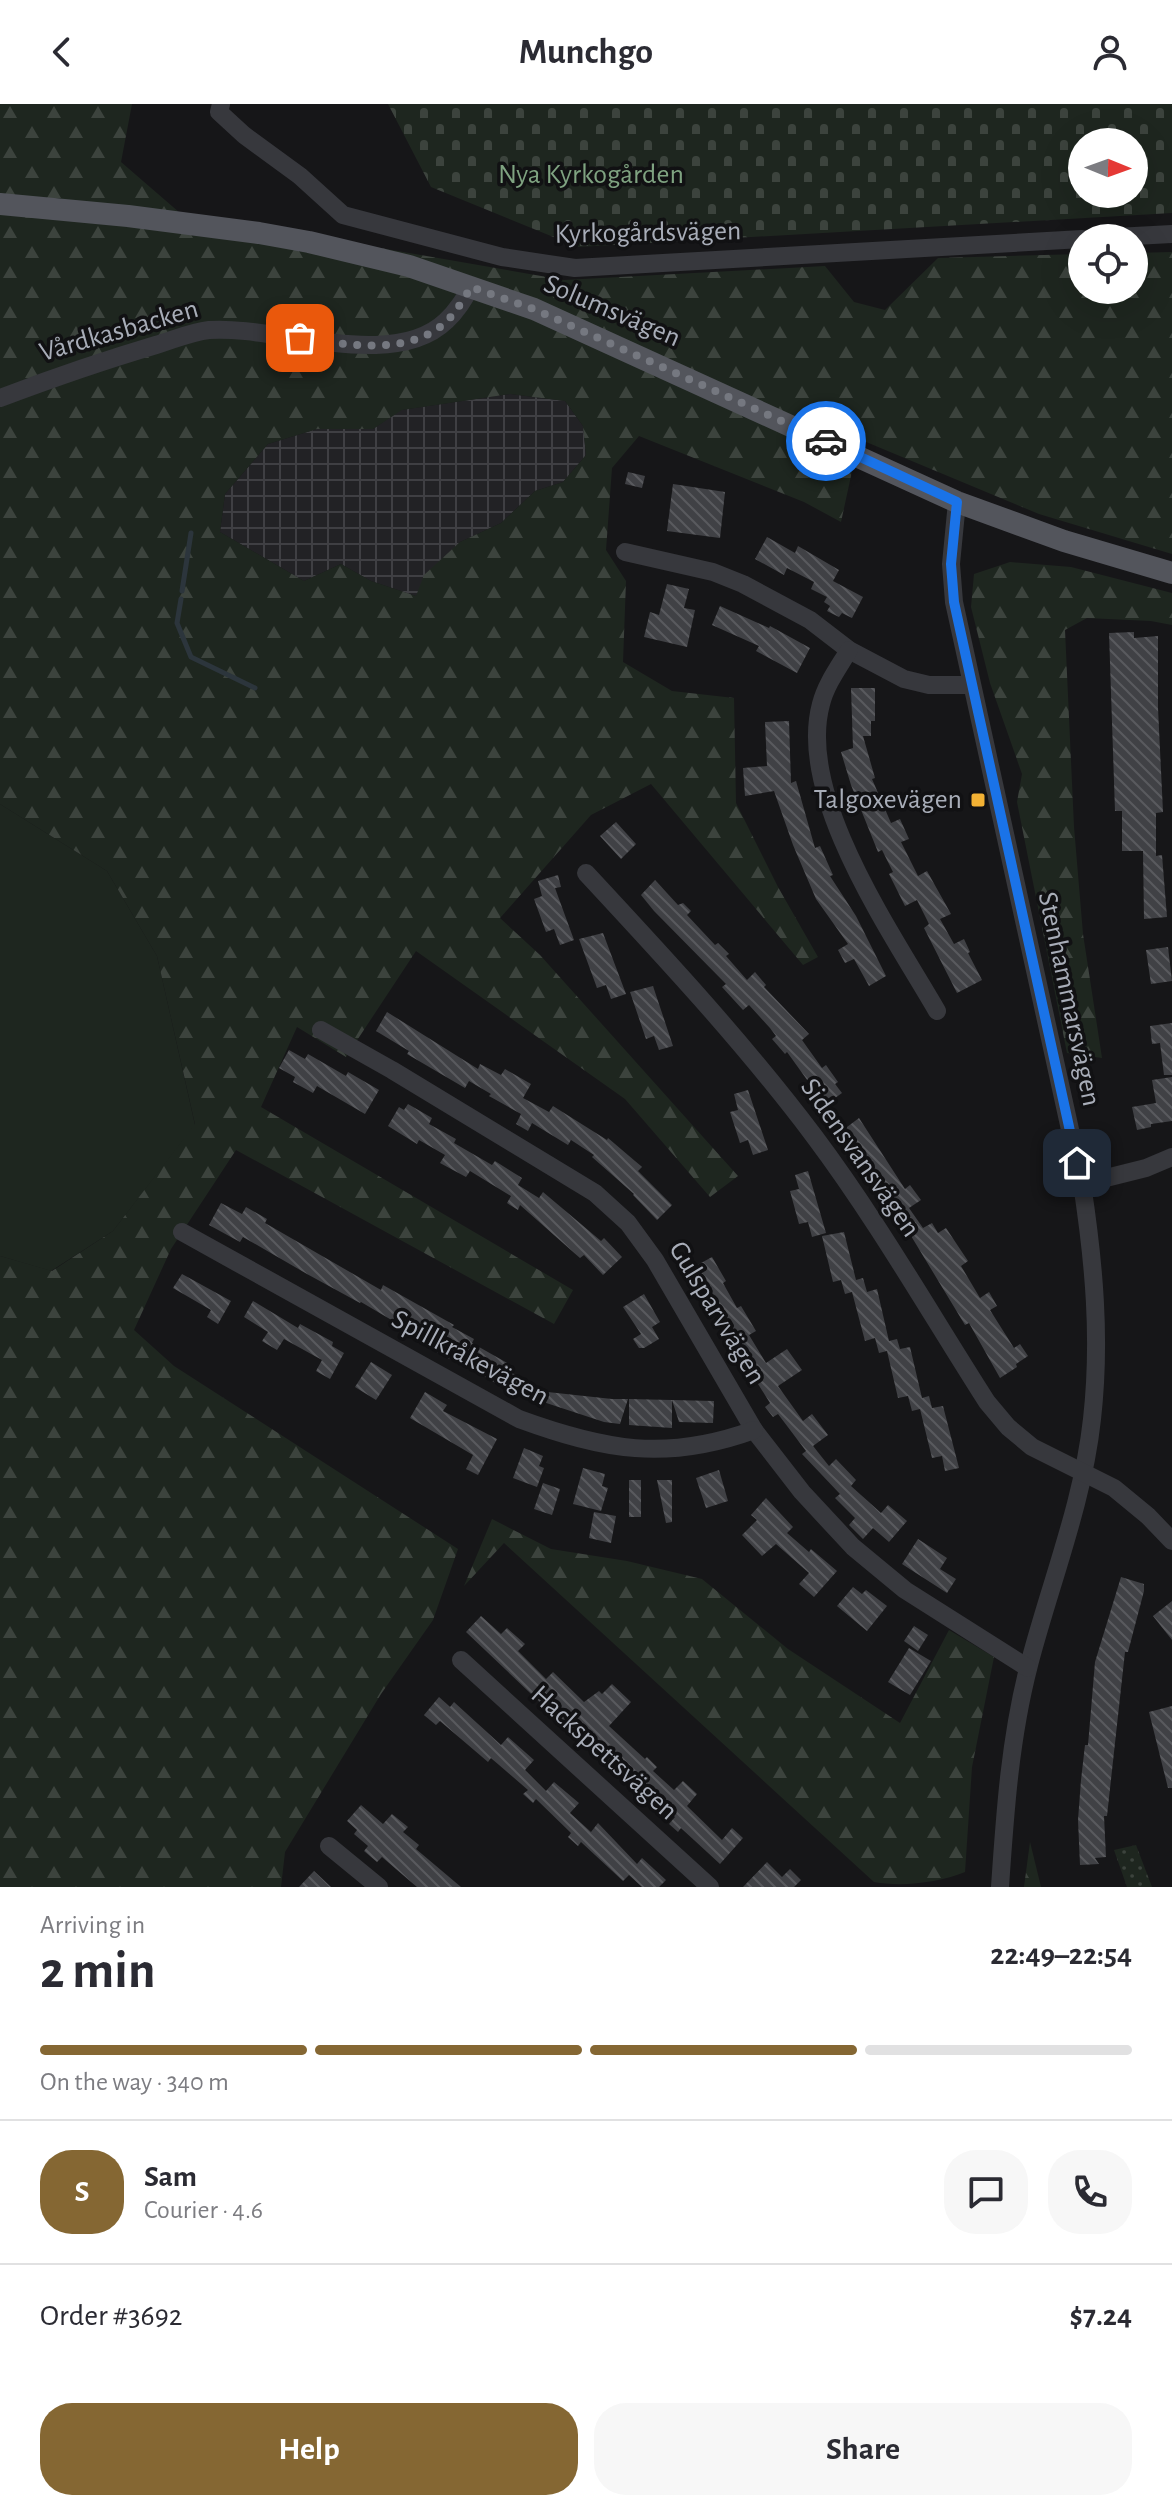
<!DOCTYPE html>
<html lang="en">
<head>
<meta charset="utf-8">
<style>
	body { margin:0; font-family:"Alegreya Sans",sans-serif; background:#f7f7f7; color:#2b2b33; height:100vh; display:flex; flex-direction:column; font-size:30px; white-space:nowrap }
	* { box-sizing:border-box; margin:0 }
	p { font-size:26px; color:#7c7c81 }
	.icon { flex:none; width:44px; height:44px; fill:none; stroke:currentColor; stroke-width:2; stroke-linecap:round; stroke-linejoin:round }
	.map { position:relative; height:1783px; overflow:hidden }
	.panel { display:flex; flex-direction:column; background:#fff; flex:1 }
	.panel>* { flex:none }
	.needle { width:52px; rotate:91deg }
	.controls { position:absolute; left:1068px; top:24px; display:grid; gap:16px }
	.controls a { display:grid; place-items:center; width:80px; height:80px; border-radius:50%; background:#fff; box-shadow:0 8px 32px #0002; font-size:40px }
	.pin { position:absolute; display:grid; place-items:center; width:68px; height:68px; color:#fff; margin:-34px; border-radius:16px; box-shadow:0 4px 12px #0006 }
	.courier { position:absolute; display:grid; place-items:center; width:80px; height:80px; margin:-40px; border:6px solid #1a73e8; border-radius:50%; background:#fff; color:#222; box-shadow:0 2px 10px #0007 }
	.overview em { font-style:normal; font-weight:600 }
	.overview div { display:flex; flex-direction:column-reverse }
	.overview { display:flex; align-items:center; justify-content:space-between; height:136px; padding:0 40px }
	h1 { font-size:52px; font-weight:600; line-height:60px }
	.bar { display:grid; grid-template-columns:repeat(4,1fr); gap:12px 8px; align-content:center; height:96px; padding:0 40px }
	.bar i { height:10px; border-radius:6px; background:#e1e1e2 }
	.bar .selected { background:#856733 }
	.bar p { grid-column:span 4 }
	.line { display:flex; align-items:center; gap:20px; padding:0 40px; border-top:2px solid #e1e1e2 }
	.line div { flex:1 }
	.round { display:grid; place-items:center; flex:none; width:84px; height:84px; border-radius:32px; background:#f7f7f7 }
	.button { display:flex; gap:16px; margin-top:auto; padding:16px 40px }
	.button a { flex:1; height:92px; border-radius:32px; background:#856733; color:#fff; font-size:32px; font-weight:600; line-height:92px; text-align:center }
	.button a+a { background:#f7f7f7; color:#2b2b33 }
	header { display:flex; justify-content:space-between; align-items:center; height:104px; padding:0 40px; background:#fff; font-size:36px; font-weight:600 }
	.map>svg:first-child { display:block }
	.industrial { fill:url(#industrial-grid) }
	.green { fill:#1e261f }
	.forest { fill:url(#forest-firs); fill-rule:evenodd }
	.cemetery { fill:url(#cemetery-stones); fill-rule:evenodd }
	.park { fill:url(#park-dots) }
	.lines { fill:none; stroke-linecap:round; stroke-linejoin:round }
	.stream { stroke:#2c353c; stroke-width:5 }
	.building { fill:url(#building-back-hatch) }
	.minor { stroke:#37383d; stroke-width:18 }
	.major { stroke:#53555c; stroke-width:22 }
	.done { stroke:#757880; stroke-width:8; stroke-dasharray:0 14.4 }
	.route { stroke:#1a73e8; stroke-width:10 }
	.poi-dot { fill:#f2b134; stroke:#111113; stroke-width:3 }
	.labels { text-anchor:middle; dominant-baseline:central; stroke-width:7; stroke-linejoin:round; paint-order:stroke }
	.park-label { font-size:28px; fill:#7fa381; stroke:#111113 }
	.street-label { font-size:28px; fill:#a8adb8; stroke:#111113 }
	.poi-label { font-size:28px; fill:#a8adb8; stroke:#111113; text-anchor:end }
</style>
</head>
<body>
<header><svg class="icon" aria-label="back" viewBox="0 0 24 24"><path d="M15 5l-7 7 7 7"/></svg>Munchgo<svg class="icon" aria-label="person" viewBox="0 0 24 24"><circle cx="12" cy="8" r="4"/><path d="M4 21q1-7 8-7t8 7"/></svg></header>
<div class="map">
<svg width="1172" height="1783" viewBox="0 0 1172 1783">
	<defs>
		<pattern id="industrial-grid" width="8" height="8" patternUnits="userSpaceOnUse" patternTransform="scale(2)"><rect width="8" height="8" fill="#222225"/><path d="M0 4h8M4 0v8" fill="none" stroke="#3f3f43"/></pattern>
		<pattern id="forest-firs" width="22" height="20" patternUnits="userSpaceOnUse" patternTransform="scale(2)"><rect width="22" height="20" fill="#1e261f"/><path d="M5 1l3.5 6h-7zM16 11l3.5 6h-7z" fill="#3c433d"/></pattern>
		<pattern id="cemetery-stones" width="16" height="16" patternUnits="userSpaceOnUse" patternTransform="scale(2)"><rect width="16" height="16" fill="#1e261f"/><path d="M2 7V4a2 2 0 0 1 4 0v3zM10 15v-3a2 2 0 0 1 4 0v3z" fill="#3c433d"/></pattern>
		<pattern id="park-dots" width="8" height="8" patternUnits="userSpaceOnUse" patternTransform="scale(2)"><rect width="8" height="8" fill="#1e261f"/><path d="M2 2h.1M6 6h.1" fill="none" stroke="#3c433d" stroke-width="1.8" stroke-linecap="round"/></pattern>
		<pattern id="building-back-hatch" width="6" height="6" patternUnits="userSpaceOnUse" patternTransform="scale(2)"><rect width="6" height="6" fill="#404145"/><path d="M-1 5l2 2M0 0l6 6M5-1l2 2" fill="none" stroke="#595a5e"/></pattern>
	</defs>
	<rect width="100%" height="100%" fill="#161618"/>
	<polygon class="industrial" points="510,290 565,297 583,322 586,351 563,378 535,387 501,419 460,438 416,492 371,477 341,460 304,477 220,428 225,390 268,340 317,325 373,325 401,306"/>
	<polygon class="green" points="0,700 107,767 157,852 195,1021 113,1127 51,1167 0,1152"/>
	<g class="forest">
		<path d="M 0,0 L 132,0 L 121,58 L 180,109 L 564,176 L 825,162 L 854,198 L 885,206 L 938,154 L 1082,150 L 1082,186 L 1134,186 L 1134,149 L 1172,148 L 1172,450 L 1039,410 L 859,335 L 841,418 L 804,398 L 639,332 L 612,364 L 606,446 L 626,477 L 623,558 L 672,587 L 734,594 L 736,699 L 778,783 L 818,853 L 803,861 L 651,680 L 591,711 L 500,814 L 540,851 L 738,1072 L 710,1093 L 625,995 L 416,847 L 346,953 L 297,923 L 261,1003 L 573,1186 L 554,1220 L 236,1046 L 171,1145 L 134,1226 L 174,1262 L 458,1445 L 433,1516 L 381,1590 L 285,1748 L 281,1783 L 0,1783 L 0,1152 L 52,1167 L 113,1127 L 195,1020 L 157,852 L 107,767 L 0,700 ZM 510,290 L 565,297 L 583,322 L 586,351 L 563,378 L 535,387 L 501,419 L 460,438 L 424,471 L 416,492 L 371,477 L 341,460 L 304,477 L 220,428 L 225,390 L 268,340 L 317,325 L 373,325 L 402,306 Z"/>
		<polygon points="1010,458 1071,463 1172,489 1172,521 1151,517 1087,514 1065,526 1074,723 1083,830 1102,954 1067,949 1017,698 1022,670 990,579 971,503 974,470"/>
		<path d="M 492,1415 L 551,1445 L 627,1457 L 702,1475 L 788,1545 L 900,1619 L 949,1526 L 994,1553 L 972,1663 L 965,1768 C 938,1779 901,1783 874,1778 L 504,1439 L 464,1482 Z"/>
		<polygon points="1030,1738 1041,1783 1024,1783"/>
	</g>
	<path class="cemetery" d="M 388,0 L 1172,0 L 1172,109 L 578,143 L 431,83 ZM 1082,38 L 1134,38 L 1134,90 L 1082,90 Z"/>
	<polygon class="park" points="1136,1741 1152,1783 1127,1783 1114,1746"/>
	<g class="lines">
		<g class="stream">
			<polyline points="182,487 191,429"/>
			<polyline points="181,495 177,519 191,553 255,584"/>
		</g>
	</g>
	<g class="building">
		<polygon points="628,368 645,372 642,384 625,380"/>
		<polygon points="673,380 725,388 720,434 667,427"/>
		<polygon points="767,433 795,449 798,442 839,466 833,477 863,493 852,514 842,509 839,513 827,507 830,502 824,498 827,493 811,485 814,478 787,464 784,471 755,455"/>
		<polygon points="667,480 689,485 684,504 695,506 687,543 644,533 650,508 659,511"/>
		<polygon points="720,502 769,524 770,522 810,544 797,569 756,547 759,542 712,521"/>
		<polygon points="1134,528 1134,534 1158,532 1158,604 1163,708 1156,709 1156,752 1162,751 1167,813 1144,815 1143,747 1122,747 1122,707 1115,707 1109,529"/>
		<polygon points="851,584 875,584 875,617 871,617 871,632 863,632 875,674 872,675 891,719 900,715 909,735 901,738 918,772 927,767 951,810 940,815 954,840 964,835 970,848 968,849 982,876 957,889 924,824 929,820 917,796 905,802 889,770 893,768 882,746 878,748 851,681 841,648 853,644"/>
		<polygon points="789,617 791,679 796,677 815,744 820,742 833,771 830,772 856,812 886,872 869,882 854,855 845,859 838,846 848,840 816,795 793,741 774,687 745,692 743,664 767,662 765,618"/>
		<polygon points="616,718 636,740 621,755 600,732"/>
		<polygon points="558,771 561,783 555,784 574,836 560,841 554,825 546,828 534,795 542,792 538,777"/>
		<polygon points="655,776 678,801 683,799 691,807 687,811 715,841 718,839 729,850 726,852 747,876 755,868 766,881 764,883 809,930 802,936 822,964 826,961 838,978 835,980 842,989 828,999 820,989 818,991 787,948 785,950 772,935 776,932 770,924 749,901 743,906 722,883 726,880 654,807 641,791"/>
		<polygon points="603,829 626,890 611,895 606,881 597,884 579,835"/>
		<polygon points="1168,843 1172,877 1151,880 1146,846"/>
		<polygon points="653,882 673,942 659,946 654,932 646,935 630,888"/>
		<polygon points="387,908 478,965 480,960 501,971 505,965 531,980 523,994 549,1008 553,1002 607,1036 608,1034 642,1063 638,1067 672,1101 657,1116 633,1091 634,1090 592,1053 594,1051 571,1036 568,1041 532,1019 528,1027 516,1020 521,1010 489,992 491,990 469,977 465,984 407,950 409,947 376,927"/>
		<polygon points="1172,919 1172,971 1164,971 1160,939 1152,940 1150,922"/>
		<polygon points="289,946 305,955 308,950 346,972 348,968 379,986 365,1010 317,982 313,989 293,978 295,973 279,964"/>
		<polygon points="1172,973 1172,1017 1151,1020 1151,1023 1137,1026 1132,1003 1156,999 1152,976"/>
		<polygon points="748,986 768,1046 753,1051 748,1036 740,1039 730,1008 738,1006 734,990"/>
		<polygon points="408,1000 432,1014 429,1020 456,1035 454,1039 492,1061 495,1057 522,1074 518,1081 539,1094 543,1088 601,1137 604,1134 622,1153 603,1171 584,1151 580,1154 520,1101 518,1106 507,1099 511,1092 470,1067 466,1073 440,1059 445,1051 419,1036 417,1040 388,1022 399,1003 404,1006"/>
		<polygon points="859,1014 905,1085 910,1081 921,1096 909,1104 923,1124 932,1119 938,1129 946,1124 968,1157 961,1162 980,1194 989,1188 997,1202 990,1206 1014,1244 1020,1240 1028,1252 1016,1260 1017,1263 1000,1274 969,1219 965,1221 905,1122 876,1081 879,1079 843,1026"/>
		<polygon points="808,1067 826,1129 812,1133 808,1118 799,1120 790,1087 799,1085 795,1071"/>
		<polygon points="221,1099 242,1110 246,1103 267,1115 265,1119 381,1186 383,1181 454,1221 452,1223 474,1235 472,1239 509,1260 506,1266 522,1274 514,1290 450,1252 449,1255 419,1238 422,1234 361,1198 360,1199 307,1170 243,1133 240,1138 209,1121"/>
		<polygon points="844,1128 856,1176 863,1174 867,1188 877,1185 889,1237 897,1235 900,1245 910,1243 922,1294 929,1292 932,1304 943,1302 959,1364 945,1367 942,1352 932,1354 920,1305 912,1307 908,1292 898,1294 887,1247 879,1249 875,1234 865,1237 852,1188 845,1190 841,1176 833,1178 822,1132"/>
		<polygon points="712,1153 726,1177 723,1179 737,1204 741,1202 756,1227 749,1231 766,1259 787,1245 802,1266 778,1282 803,1317 812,1310 828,1331 813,1342 829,1362 836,1355 856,1376 851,1382 881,1409 888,1401 907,1417 889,1438 873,1424 863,1435 849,1421 855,1414 835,1394 840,1390 802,1350 806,1347 778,1310 773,1313 765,1303 770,1299 751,1269 754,1267 721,1214 724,1212 692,1164"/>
		<polygon points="182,1170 231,1197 218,1220 207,1213 211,1206 173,1184"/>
		<polygon points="644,1190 660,1218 652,1223 659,1235 644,1244 639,1244 633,1235 641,1230 623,1203"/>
		<polygon points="253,1197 298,1224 300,1220 333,1238 332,1242 344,1249 330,1275 316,1267 322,1256 284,1235 277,1246 262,1237 268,1228 244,1213"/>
		<polygon points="371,1258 392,1271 376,1296 355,1283"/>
		<polygon points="520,1285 612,1295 628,1295 620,1320 604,1318 519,1290"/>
		<polygon points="425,1288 447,1301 443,1307 497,1335 478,1371 466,1365 473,1351 410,1314"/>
		<polygon points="629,1295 672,1296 672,1324 629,1321"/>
		<polygon points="672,1296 714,1297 713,1319 679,1318"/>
		<polygon points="524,1344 543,1352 539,1362 544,1364 537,1383 513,1374"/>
		<polygon points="583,1364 605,1370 602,1382 608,1384 601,1407 573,1400"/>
		<polygon points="719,1366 728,1397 706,1404 696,1374"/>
		<rect x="629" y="1376" width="12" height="37"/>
		<polygon points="657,1376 672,1376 672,1418 666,1419"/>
		<polygon points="543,1379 560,1385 552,1411 534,1405"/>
		<polygon points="766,1394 793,1423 787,1429 809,1448 811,1445 837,1467 814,1493 799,1480 809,1469 776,1440 762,1452 742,1431 757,1416 751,1411"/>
		<polygon points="594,1408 616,1412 611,1439 589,1434"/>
		<polygon points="918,1435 947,1454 940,1465 956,1475 947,1489 902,1460"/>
		<polygon points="1121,1473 1144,1480 1144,1487 1128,1548 1125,1548 1107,1712 1104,1712 1106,1753 1095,1754 1099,1760 1080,1761 1078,1716 1081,1676 1085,1641 1088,1641 1095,1558"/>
		<polygon points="853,1483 862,1490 866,1486 887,1502 867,1527 837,1502"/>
		<polygon points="1172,1497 1172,1536 1153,1512"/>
		<polygon points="481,1512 501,1530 507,1524 525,1540 518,1547 546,1575 553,1568 584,1598 599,1587 602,1590 612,1580 631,1598 609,1622 645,1655 647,1653 657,1663 653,1667 674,1686 683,1677 697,1690 687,1702 722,1736 732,1724 743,1734 720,1760 681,1724 678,1728 669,1720 675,1713 631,1670 626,1675 590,1642 588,1644 466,1528"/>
		<polygon points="914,1522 928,1531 918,1547 904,1537"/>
		<polygon points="909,1544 931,1557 910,1591 888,1578"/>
		<polygon points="439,1593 450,1603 454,1598 501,1641 508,1633 534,1656 525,1666 546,1687 554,1678 579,1699 570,1709 591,1728 598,1719 637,1760 642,1754 666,1776 659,1783 642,1783 629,1771 623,1777 581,1738 578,1742 568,1733 571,1729 536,1695 533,1699 523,1690 528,1686 491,1654 488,1658 440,1617 436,1621 424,1611"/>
		<polygon points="1172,1602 1172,1684 1168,1684 1149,1608"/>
		<polygon points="361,1701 383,1720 392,1710 408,1723 403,1728 419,1741 416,1745 461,1783 417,1783 382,1753 377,1758 364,1747 368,1742 354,1730 357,1726 347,1717"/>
		<polygon points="767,1758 782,1773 790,1765 801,1776 794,1783 743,1783"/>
		<polygon points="314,1767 331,1783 299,1783"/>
	</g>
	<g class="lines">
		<g class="minor">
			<polyline points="221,0 219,8 244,31 300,72 343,111 502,153 575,164 1082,135"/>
			<polyline points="1097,134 1172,130"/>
			<path d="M 0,294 C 53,274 102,257 156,241 C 173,236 191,228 209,226 C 275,221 393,268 446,217 C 457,207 464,195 471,183"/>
			<path d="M 957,398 L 951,460 L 954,498 L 1082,1080 C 1094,1159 1101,1235 1092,1315 C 1083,1399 1050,1480 1029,1561 C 1010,1634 1005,1709 1000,1783"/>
			<polyline points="625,448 713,468 743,480 810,516 849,546 904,575 929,581 971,581"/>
			<path d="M 849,546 C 839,563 826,580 821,600 C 796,692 892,829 937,907"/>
			<path d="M 586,769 C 665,854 744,939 814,1032 C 877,1116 930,1209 987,1298 L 1008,1323 L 1032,1343 L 1114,1384 L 1148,1412 L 1172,1437"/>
			<polyline points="321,926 392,966 595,1089 628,1119 655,1156 754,1326 802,1388 853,1443 905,1486 1028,1564"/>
			<polyline points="1082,1080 1146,1064 1172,1053"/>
			<path d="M 182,1128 L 519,1315 C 604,1346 666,1358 754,1326"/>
			<polyline points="461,1556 710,1783"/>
			<polyline points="329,1742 379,1783"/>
		</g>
		<polyline class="major" points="0,100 128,112 259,129 309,138 409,162 534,205 957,398 1064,437 1172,469"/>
	</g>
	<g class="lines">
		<path class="done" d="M 300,234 C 345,240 408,253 446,218 C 456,208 464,195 471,183 L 534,205 L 826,337"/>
		<polyline class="route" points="826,337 957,398 951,460 954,498 1077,1059"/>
	</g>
	<rect class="poi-dot" x="970" y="688" width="16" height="16" rx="4"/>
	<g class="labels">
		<g class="park-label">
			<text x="591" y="71">Nya Kyrkogården</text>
		</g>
		<g class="street-label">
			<text transform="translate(648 129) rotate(-1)">Kyrkogårdsvägen</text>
			<text transform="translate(612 207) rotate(23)">Solumsvägen</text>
			<text transform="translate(119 227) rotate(-16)">Vårdkasbacken</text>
			<text transform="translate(1069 895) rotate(78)">Stenhammarsvägen</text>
			<text transform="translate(860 1054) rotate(55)">Sidensvansvägen</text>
			<text transform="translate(717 1209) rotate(59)">Gulsparvvägen</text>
			<text transform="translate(470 1254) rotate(28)">Spillkråkevägen</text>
			<text transform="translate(604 1649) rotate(42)">Hackspettsvägen</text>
		</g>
		<g class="poi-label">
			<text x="962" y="696">Talgoxevägen</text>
		</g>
	</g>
</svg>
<div class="controls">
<a><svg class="needle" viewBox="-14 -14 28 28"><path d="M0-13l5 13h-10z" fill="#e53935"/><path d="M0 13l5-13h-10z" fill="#7c7c81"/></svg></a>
<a><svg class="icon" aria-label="locate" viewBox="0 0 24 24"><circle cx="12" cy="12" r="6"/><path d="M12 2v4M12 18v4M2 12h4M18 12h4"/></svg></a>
</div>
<div class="pin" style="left:300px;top:234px;background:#ea580c"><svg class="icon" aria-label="bag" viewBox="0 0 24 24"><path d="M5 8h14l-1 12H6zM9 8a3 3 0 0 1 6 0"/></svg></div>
<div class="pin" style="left:1077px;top:1059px;background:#1f2937"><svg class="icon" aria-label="home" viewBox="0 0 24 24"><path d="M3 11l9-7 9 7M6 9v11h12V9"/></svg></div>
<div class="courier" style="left:826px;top:337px"><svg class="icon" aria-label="car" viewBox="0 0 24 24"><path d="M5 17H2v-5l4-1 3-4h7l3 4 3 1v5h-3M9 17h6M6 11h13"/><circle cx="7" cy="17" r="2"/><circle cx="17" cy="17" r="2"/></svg></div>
</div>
<section class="panel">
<div class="overview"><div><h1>2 min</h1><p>Arriving in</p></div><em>22:49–22:54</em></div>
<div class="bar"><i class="selected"></i><i class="selected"></i><i class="selected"></i><i></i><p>On the way · 340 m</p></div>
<div class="line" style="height:144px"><b class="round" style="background:#856733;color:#fff">S</b><div><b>Sam</b><p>Courier · 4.6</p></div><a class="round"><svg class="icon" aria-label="chat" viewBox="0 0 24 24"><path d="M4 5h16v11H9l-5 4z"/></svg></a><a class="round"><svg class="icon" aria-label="phone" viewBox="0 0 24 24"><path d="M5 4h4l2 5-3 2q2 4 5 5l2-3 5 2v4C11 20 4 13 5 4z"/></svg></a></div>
<div class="line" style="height:104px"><div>Order #3692</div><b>$7.24</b></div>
<div class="button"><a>Help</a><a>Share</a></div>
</section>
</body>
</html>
